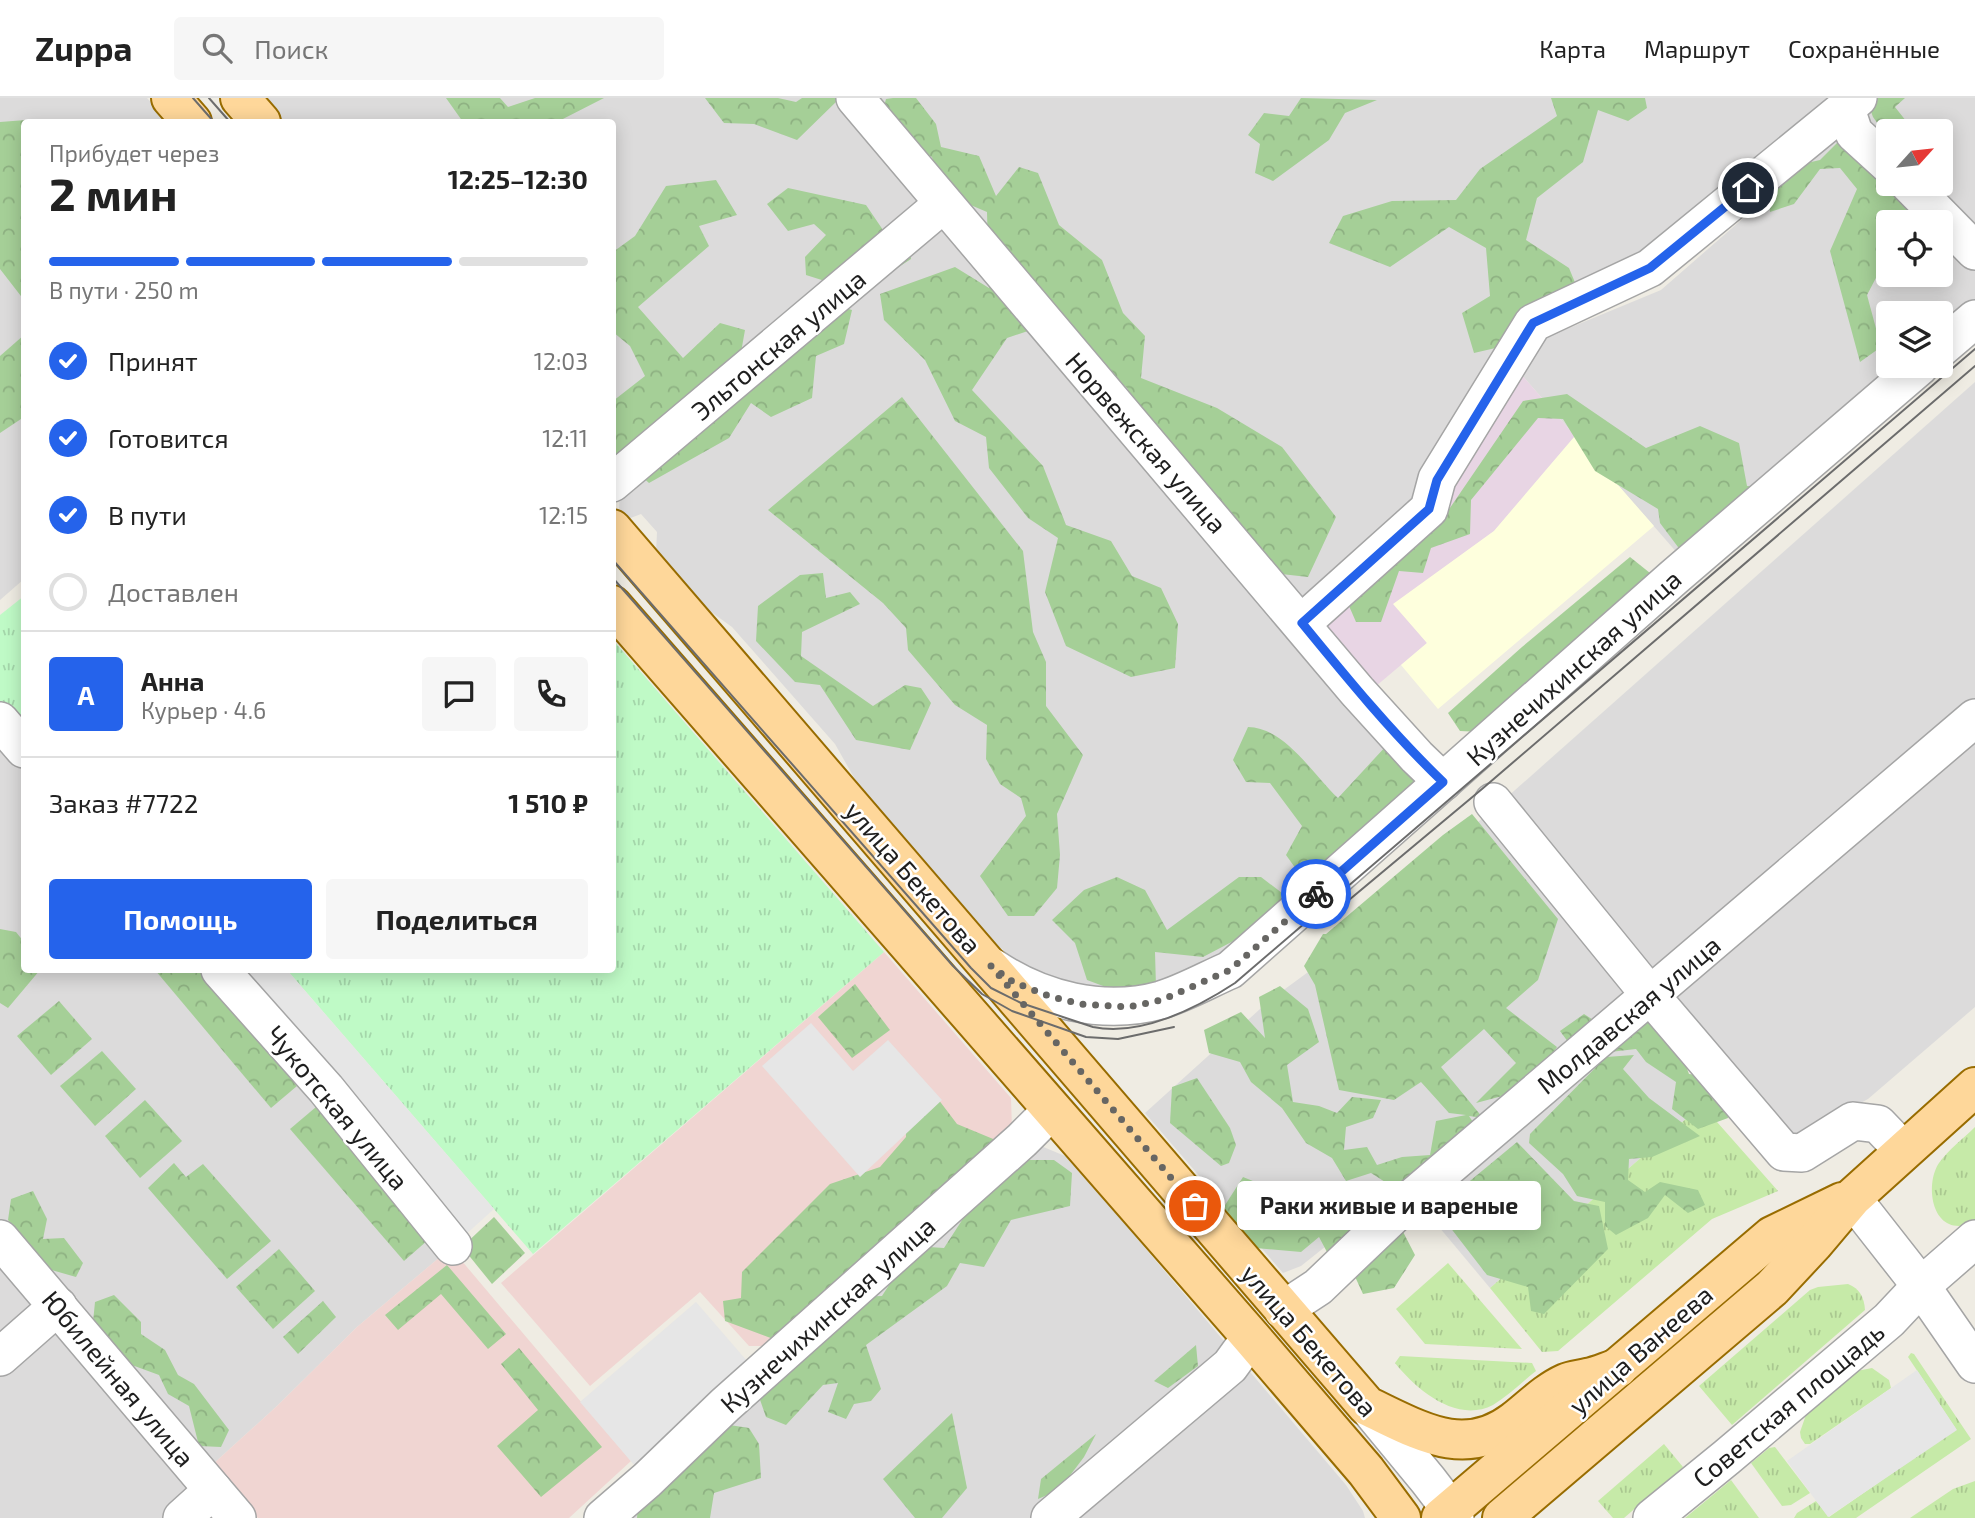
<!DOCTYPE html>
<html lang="ru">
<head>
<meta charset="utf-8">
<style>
	body { margin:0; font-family:"Exo 2",sans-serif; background:#f6f6f6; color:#222; height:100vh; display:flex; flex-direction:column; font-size:26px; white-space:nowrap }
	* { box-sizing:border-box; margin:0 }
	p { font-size:23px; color:#767676 }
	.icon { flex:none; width:38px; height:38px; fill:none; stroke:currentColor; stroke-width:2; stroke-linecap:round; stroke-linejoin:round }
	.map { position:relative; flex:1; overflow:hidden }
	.sheet { position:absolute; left:21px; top:21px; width:595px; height:854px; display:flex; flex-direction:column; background:#fff; border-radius:7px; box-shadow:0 4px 18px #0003 }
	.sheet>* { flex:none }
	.needle { width:46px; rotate:63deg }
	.buttons { position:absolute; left:1876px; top:21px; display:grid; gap:14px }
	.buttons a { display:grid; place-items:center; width:77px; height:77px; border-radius:7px; background:#fff; box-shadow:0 4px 18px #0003; font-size:35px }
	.pin { position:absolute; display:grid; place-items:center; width:60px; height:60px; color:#fff; margin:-30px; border:4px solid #fff; border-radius:50%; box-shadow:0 2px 7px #0007 }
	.courier { position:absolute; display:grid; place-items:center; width:70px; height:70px; margin:-35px; border:5px solid #2563eb; border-radius:50%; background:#fff; color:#222; box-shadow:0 2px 9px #0007 }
	.bubble { position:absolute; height:49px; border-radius:7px; background:#fff; box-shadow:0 4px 18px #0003; font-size:23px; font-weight:700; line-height:49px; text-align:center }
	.head em { font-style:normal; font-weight:700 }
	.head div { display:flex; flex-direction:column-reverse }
	.head { display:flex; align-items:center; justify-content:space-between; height:119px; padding:0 28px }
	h1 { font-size:46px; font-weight:700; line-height:52px }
	.bar { display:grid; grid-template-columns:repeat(4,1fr); gap:10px 7px; align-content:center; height:84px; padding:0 28px }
	.bar i { height:9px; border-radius:5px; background:#e0e0e0 }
	.bar .active { background:#2563eb }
	.bar p { grid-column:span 4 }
	.line { display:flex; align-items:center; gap:18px; padding:0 28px; border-top:2px solid #e0e0e0 }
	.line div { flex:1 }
	.round { display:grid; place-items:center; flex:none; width:74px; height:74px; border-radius:7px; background:#f6f6f6 }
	ol { padding:0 28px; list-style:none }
	li { display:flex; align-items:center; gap:21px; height:77px }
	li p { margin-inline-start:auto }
	li .icon { padding:7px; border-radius:50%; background:#2563eb; color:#fff; stroke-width:4 }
	li:last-child { color:#767676 }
	li i { width:38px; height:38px; border:4px solid #e0e0e0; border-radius:50% }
	.cta { display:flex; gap:14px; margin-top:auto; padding:14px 28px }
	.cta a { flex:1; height:80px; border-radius:7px; background:#2563eb; color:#fff; font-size:28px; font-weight:700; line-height:80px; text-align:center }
	.cta a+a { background:#f6f6f6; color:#222 }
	header { display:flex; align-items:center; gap:42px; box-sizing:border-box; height:98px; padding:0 35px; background:#fff; border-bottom:2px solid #e0e0e0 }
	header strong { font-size:33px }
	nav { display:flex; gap:38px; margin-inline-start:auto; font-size:24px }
	.search { width:490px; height:63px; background:#f6f6f6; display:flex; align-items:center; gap:18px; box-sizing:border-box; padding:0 24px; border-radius:7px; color:#767676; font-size:26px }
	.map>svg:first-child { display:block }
	.residential { fill:#dcdbdb }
	.commercial { fill:#f0d5d2 }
	.industrial { fill:#e8d5e4 }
	.education { fill:#feffdd }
	.grass { fill:url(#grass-tufts) }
	.forest { fill:url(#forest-crowns) }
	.park { fill:url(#park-tufts) }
	.parking { fill:#e6e6e6 }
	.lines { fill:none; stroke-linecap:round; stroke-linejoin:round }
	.minor-casing { stroke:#a5a5a5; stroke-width:40 }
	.major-casing { stroke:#986c00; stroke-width:42 }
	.minor { stroke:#fff; stroke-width:37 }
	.major { stroke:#fed79a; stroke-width:38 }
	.tram { stroke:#6c6c6c; stroke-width:2 }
	.done { stroke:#676663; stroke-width:7; stroke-dasharray:0 12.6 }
	.route { stroke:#2563eb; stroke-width:9 }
	.labels { text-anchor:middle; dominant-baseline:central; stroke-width:5; stroke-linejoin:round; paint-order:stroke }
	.street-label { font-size:26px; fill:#1e1e1e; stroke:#fff }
</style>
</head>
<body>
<header>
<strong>Zuppa</strong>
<div class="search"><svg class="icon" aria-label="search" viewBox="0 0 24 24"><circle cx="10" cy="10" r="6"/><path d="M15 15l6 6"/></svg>Поиск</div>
<nav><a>Карта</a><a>Маршрут</a><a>Сохранённые</a></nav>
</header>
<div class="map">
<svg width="1975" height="1420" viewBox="0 0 1975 1420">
	<defs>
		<pattern id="grass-tufts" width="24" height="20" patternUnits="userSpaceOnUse" patternTransform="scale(1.75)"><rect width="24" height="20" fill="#c6eaa8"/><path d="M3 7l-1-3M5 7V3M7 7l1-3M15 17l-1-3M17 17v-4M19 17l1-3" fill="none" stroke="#aac890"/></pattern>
		<pattern id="forest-crowns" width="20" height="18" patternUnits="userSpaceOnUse" patternTransform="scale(1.75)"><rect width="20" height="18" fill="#a5cf97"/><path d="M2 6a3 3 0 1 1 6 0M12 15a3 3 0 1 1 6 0" fill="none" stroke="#8eb182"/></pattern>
		<pattern id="park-tufts" width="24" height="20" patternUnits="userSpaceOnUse" patternTransform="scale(1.75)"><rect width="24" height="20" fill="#bffac6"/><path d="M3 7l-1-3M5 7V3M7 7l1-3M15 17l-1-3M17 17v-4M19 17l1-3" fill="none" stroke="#a4d6aa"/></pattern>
	</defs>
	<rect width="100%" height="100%" fill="#efece3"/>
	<g class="residential">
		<polygon points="0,0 147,0 169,24 24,24 24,481 0,502"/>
		<polygon points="263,0 846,0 917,83 920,109 613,374 612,24 284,24"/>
		<polygon points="869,0 1830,0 1644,163 1524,221 1425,392 1324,490 1304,499 1287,494"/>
		<polygon points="1873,0 1975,0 1975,141 1921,86 1941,86 1941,33 1888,33 1888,53 1858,13"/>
		<polygon points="1841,35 1888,86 1895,86 1936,124 1888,124 1888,177 1941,177 1941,128 1964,150 1975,173 1975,214 1941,244 1941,215 1888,215 1888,268 1913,268 1686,465 1520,275 1545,240 1661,192"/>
		<polygon points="939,130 960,139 1415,682 1221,858 1172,881 1132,889 1080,890 1027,870 994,845 860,690 835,646 732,529 703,508 656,455 657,434 641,416 628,421 619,410 620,397"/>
		<polygon points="1975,284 1975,601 1662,873 1647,875 1505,701"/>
		<polygon points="0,635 24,662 24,872 210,872 446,1154 357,1229 277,1308 212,1367 0,1121"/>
		<polygon points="1975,639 1975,909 1868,1001 1792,1042 1667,902"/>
		<polygon points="1487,716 1630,895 1419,1074 1301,1168 1283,1175 1145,1015 1270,902 1315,869"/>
		<polygon points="1635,922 1702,1007 1490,1190 1424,1111"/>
		<polygon points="1041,1048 1065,1058 1118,1118 1346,1387 1363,1413 1365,1420 626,1420"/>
		<polygon points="0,1141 237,1420 0,1420"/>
	</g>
	<g class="commercial">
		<polygon points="884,854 1011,1000 1012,1031 778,1248 749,1248 700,1194 590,1288 501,1185"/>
		<polygon points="453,1148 461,1162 631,1363 569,1420 258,1420 212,1367 277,1308 357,1229"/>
	</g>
	<polygon class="industrial" points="1520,275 1575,338 1494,433 1394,506 1427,545 1369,594 1322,526"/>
	<polygon class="education" points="1575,338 1654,428 1438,611 1401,567 1427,545 1393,506 1494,433"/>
	<g class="grass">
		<polygon points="1702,1007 1778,1093 1712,1121 1558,1253 1542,1254 1490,1190"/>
		<path d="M 1975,1029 L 1975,1123 C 1970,1125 1964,1128 1959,1128 C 1930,1128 1926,1084 1939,1065 C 1948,1052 1964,1040 1975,1029 Z"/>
		<polygon points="1448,1165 1522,1251 1425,1246 1396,1211"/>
		<path d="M 1848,1186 C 1860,1191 1864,1199 1865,1212 L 1732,1327 L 1699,1288 L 1810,1192 L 1818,1189 Z"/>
		<polygon points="1911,1255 1914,1256 1971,1341 1856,1420 1794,1420 1797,1415 1816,1403 1829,1419 1956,1331 1908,1259"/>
		<path d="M 1400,1258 L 1532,1265 L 1536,1273 C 1522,1284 1508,1298 1493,1307 C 1456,1326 1416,1291 1395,1265 Z"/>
		<polygon points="1872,1270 1889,1282 1891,1290 1810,1346 1805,1346 1801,1340 1800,1334 1807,1314 1852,1274"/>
		<polygon points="1664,1346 1683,1369 1624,1420 1613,1420 1598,1403"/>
		<polygon points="1775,1349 1810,1395 1791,1407 1782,1408 1751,1365 1769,1350"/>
		<polygon points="1731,1382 1759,1420 1685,1420"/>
		<polygon points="1975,1383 1975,1420 1910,1420 1953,1391"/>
	</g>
	<g class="forest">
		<polygon points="446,0 500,0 508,9 535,0 604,0 557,24 463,24"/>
		<polygon points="705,0 778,0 796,4 802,0 836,0 837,3 797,42 754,26 724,25"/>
		<polygon points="893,0 916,0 936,26 941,49 979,58 996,98 1019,69 1038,75 1059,127 1102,162 1123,215 1145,238 1141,280 1217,310 1282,349 1336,419 1308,479 1264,474 1146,335 1127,290 1049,226 1007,240 972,292 1043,368 1066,427 1111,443 1132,478 1161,490 1178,526 1175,570 1131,579 1066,548 1045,494 1058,440 1028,420 989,370 986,339 955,323 925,262 884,222 880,196 955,169 989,190 987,114 940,94 932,59 897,44 880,23 886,1"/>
		<polygon points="1301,0 1377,2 1345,15 1329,42 1273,83 1255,75 1260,46 1248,37 1264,15 1289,18"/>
		<polygon points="1551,0 1645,0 1647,10 1628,23 1598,12 1583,64 1537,100 1526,142 1569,170 1588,216 1517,245 1474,255 1462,215 1490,198 1486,150 1449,129 1390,169 1329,145 1343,118 1392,103 1456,102 1480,71 1557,18"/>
		<polygon points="1866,0 1905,0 1895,9 1914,33 1888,33 1888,40 1873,19"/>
		<polygon points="26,22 28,24 24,24 24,202 0,171 0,24"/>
		<polygon points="1840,42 1888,56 1889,92 1909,104 1918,118 1912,124 1888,124 1888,157 1867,197 1881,249 1860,264 1830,153 1857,91 1840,70 1820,71 1794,106 1770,114 1766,83 1785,70 1820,62"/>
		<polygon points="716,82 737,117 699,128 709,148 638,209 683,260 720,225 745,232 740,260 822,203 852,212 844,246 816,258 812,300 771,319 751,305 729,340 649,385 613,353 613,303 645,278 630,248 613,234 613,154 635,138 666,88"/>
		<polygon points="788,90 866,107 883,132 909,142 911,161 888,176 828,184 806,177 805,159 826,137 814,126 788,133 767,106"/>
		<polygon points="24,237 24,319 0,335 0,258"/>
		<polygon points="1567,296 1646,350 1700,328 1739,345 1747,388 1763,389 1681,453 1660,425 1658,411 1595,373 1563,321 1538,320 1471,402 1470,436 1431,450 1423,475 1399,473 1381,524 1356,524 1339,485 1441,423 1523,303"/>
		<polygon points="902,299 1023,453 1033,534 1046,564 1046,608 1083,657 1057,716 1060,757 1057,790 1034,818 1008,818 980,778 1026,718 1021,700 1000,686 986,661 987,627 955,607 908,552 906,530 883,505 768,412"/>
		<polygon points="1630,459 1650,475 1648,494 1481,634 1460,633 1448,615 1522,549"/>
		<polygon points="823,475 826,500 850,494 860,506 802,534 801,558 873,608 905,587 921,590 931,605 910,652 856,642 820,587 795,584 756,543 758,508 800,477"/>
		<path d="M 1344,581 L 1420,670 L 1399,733 L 1342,764 L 1301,778 L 1286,757 L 1302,728 L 1270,685 L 1246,684 L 1233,662 L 1248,629 C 1286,630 1312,676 1338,700 L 1387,647 L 1343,607 Z"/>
		<polygon points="1472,716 1558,821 1538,882 1506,910 1557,949 1529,991 1476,1005 1516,965 1484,931 1441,969 1483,1020 1469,1018 1477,1030 1422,1084 1393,1089 1371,1075 1346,1083 1332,1060 1306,1045 1282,1010 1251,984 1240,964 1209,955 1204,932 1241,914 1265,940 1259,899 1280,888 1308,911 1319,944 1287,967 1293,1004 1319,1008 1337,1015 1352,999 1381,1002 1373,1020 1346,1029 1344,1052 1367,1049 1377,1067 1402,1059 1430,1057 1436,1023 1466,1017 1449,1015 1421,984 1394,1002 1339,992 1315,887 1304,868 1323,836 1326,836 1443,737"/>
		<polygon points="1117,779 1145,792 1167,832 1239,779 1261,779 1282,795 1277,820 1203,859 1155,854 1156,889 1122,895 1087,882 1075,845 1052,822 1084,792"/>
		<polygon points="0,831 16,834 24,844 24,872 40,872 8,910 0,905"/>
		<polygon points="155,872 199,872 297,988 271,1010"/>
		<polygon points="855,886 890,932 852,960 818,919"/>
		<polygon points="59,903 92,941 51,977 17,938"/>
		<polygon points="1641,914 1677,944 1689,976 1707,978 1726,999 1728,1020 1698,1031 1672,1011 1676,984 1646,964 1636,951 1610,954 1571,948 1560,933 1584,916 1601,927"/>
		<polygon points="102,953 136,991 95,1028 60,988"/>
		<polygon points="1634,957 1623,971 1649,1000 1700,1038 1652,1059 1629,1061 1628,1082 1645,1094 1660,1084 1698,1092 1705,1107 1688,1115 1665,1097 1648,1120 1616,1137 1605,1128 1605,1104 1577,1098 1563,1076 1529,1045 1530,1036 1606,959"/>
		<polygon points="1197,980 1230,1030 1236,1047 1229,1065 1221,1068 1170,1025 1172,989"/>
		<polygon points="935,997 957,1026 998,1043 776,1242 725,1223 723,1203 741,1200 742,1174 830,1086 880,1069 906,1039 905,1012"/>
		<polygon points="145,1002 182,1043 140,1080 105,1038"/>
		<polygon points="316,1009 428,1142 404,1163 290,1031"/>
		<polygon points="1517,1044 1574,1103 1599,1108 1608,1151 1544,1216 1531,1213 1528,1189 1487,1177 1436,1111"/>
		<polygon points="1025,1062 1054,1062 1072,1075 1070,1108 1011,1122 984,1169 960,1165 947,1188 866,1247 881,1291 871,1303 854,1306 846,1321 828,1314 838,1285 823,1287 786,1327 766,1319 758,1296 781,1270 811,1256 823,1232 855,1199 882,1198 914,1148 944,1150 988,1082"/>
		<polygon points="174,1065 186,1079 203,1066 271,1143 227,1181 148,1090"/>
		<polygon points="1243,1079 1290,1098 1319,1130 1344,1110 1353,1117 1348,1138 1399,1126 1415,1157 1394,1190 1363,1196 1346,1159 1327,1154 1319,1139 1301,1154 1245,1149 1220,1115"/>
		<polygon points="33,1093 47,1121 43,1141 64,1140 83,1165 76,1179 48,1171 8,1122 11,1101"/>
		<polygon points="494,1119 525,1155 492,1186 462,1149"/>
		<polygon points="279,1151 315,1193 273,1231 236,1189"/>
		<polygon points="447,1167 506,1236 488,1251 441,1196 398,1232 385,1217"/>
		<polygon points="114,1197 141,1224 141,1236 165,1252 178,1277 194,1286 229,1332 221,1349 199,1348 189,1308 168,1296 159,1277 129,1266 93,1224 95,1204"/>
		<polygon points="323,1203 336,1219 298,1256 283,1239"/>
		<polygon points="1196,1247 1198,1268 1168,1290 1154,1283"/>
		<polygon points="519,1250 602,1349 541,1399 497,1348 538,1312 501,1266"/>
		<polygon points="952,1315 967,1390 942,1420 915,1420 883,1381"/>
		<polygon points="723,1326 749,1330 759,1346 761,1380 714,1395 710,1420 637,1420 638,1407 657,1398 662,1380"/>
		<polygon points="1096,1336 1084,1359 1059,1392 1038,1401 1041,1381"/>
	</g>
	<g class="park">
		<polygon points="24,498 24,651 0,623 0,517"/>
		<polygon points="613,542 884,854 533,1156 287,872 612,872"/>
	</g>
	<g class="parking">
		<polygon points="220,872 287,872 494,1111 453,1148"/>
		<polygon points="811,925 853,973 888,942 942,1002 860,1079 762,968"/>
		<polygon points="696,1204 760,1278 647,1382 580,1304"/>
		<polygon points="1917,1272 1957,1332 1828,1419 1787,1363"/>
	</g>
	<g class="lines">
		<defs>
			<g id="minor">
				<polyline points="855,0 1357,593 1417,659 1443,684"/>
				<polyline points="1846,11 1854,35 1888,66"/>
				<polyline points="1909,86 1975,153"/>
				<polyline points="1941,250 1975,221"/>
				<polyline points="612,385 943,106"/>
				<polyline points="1302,525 1429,411 1437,381 1533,225 1650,170 1858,0"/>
				<polyline points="0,623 24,651"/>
				<polyline points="1493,704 1650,897 1784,1054 1802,1055 1853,1023 1878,1026 1903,1052"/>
				<path d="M 992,869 C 1040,902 1103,918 1161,902 C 1184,895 1207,882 1230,872 L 1673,480 L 1920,268"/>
				<polyline points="220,872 326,991 453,1148"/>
				<polyline points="1852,1100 1921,1188 1975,1266"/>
				<polyline points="0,1141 237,1420"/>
				<polyline points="1283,1212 1318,1189 1406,1105 1975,620"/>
				<polyline points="0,1259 58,1208"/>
				<polyline points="1367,1308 1428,1382 1451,1412 1455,1420"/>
				<polyline points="182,1420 213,1392"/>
				<polyline points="603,1420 647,1382 725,1307 1022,1042 1052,1012"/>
				<polyline points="1050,1420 1230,1268 1251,1239"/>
				<polyline points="1652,1420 1727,1359 1889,1222 1921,1188 1975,1141"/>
			</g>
			<g id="major">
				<polyline points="171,0 192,24"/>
				<polyline points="240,0 261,24"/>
				<path d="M 612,431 L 1367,1308 C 1417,1331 1463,1362 1514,1323 C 1531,1310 1546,1294 1566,1285 C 1573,1282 1580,1282 1587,1280 C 1598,1278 1608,1273 1618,1270"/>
				<polyline points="612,507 1251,1239 1366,1373 1401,1420"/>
				<polyline points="1441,1420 1772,1138 1842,1104"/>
				<polyline points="1502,1420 1772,1190 1814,1145 1852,1100 1975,989"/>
			</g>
		</defs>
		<use href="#minor" class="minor-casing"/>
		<use href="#major" class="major-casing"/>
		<use href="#minor" class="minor"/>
		<use href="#major" class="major"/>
		<g class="tram">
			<polyline points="193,0 214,24"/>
			<polyline points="209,0 230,24"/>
			<path d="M 612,461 L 971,870 L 991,890 L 1021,905 L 1093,929 C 1140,939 1197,910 1235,885 L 1975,251"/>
			<polyline points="612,479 953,868 982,896 1012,913 1086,939 1118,941 1174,929"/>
			<polyline points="1319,827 1482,691 1975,268"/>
		</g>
	</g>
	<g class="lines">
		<polyline class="done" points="1195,1108 991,868 1013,884 1049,898 1080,906 1128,909 1162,902 1230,872 1316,796"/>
		<path class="route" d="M 1316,796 L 1443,684 C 1392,635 1347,580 1302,525 L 1429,411 L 1437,382 L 1533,225 L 1650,170 L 1748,90"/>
	</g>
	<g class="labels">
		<g class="street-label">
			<text transform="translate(778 246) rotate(-40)">Эльтонская улица</text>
			<text transform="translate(1147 344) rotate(49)">Норвежская улица</text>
			<text transform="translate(1573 569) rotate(-42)">Кузнечихинская улица</text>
			<text transform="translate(914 779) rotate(49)">улица Бекетова</text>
			<text transform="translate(1628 916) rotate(-40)">Молдавская улица</text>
			<text transform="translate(338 1009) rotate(50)">Чукотская улица</text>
			<text transform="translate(827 1216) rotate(-42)">Кузнечихинская улица</text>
			<text transform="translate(1310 1242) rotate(49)">улица Бекетова</text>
			<text transform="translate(1640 1251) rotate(-41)">улица Ванеева</text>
			<text transform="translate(119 1280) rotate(50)">Юбилейная улица</text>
			<text transform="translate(1788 1306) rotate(-40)">Советская площадь</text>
		</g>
	</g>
</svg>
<div class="buttons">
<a><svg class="needle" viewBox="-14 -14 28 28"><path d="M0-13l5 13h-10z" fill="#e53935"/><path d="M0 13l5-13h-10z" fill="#767676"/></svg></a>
<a><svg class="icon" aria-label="locate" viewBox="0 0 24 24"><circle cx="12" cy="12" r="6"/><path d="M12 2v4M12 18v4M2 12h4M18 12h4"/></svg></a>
<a><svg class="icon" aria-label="layers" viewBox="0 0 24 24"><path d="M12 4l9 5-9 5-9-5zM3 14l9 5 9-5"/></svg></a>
</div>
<div class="pin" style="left:1195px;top:1108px;background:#ea580c"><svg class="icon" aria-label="bag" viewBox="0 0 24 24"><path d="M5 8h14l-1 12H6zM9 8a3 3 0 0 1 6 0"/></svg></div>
<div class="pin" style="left:1748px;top:90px;background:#1f2937"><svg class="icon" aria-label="home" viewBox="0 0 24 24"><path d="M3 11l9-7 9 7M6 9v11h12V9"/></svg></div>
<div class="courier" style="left:1316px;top:796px"><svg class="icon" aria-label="bike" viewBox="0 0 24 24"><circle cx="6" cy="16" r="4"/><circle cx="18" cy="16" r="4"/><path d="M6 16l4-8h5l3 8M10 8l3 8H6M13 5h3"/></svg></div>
<div class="bubble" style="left:1237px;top:1083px;width:304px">Раки живые и вареные</div>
<section class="sheet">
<div class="head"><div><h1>2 мин</h1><p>Прибудет через</p></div><em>12:25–12:30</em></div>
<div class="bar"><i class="active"></i><i class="active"></i><i class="active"></i><i></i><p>В пути · 250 m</p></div>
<ol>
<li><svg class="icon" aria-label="check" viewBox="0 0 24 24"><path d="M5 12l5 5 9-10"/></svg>Принят<p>12:03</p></li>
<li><svg class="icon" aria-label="check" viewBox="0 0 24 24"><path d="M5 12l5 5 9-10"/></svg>Готовится<p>12:11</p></li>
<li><svg class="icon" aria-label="check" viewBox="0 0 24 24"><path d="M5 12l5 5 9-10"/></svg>В пути<p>12:15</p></li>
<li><i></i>Доставлен</li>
</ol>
<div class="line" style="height:126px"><b class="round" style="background:#2563eb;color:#fff">А</b><div><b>Анна</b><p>Курьер · 4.6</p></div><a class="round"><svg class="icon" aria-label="chat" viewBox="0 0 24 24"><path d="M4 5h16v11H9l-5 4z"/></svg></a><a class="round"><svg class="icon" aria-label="phone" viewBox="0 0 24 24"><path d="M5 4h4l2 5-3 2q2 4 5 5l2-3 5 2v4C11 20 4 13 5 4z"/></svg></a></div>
<div class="line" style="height:91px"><div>Заказ #7722</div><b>1 510 ₽</b></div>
<div class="cta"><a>Помощь</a><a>Поделиться</a></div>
</section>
</div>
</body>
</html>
